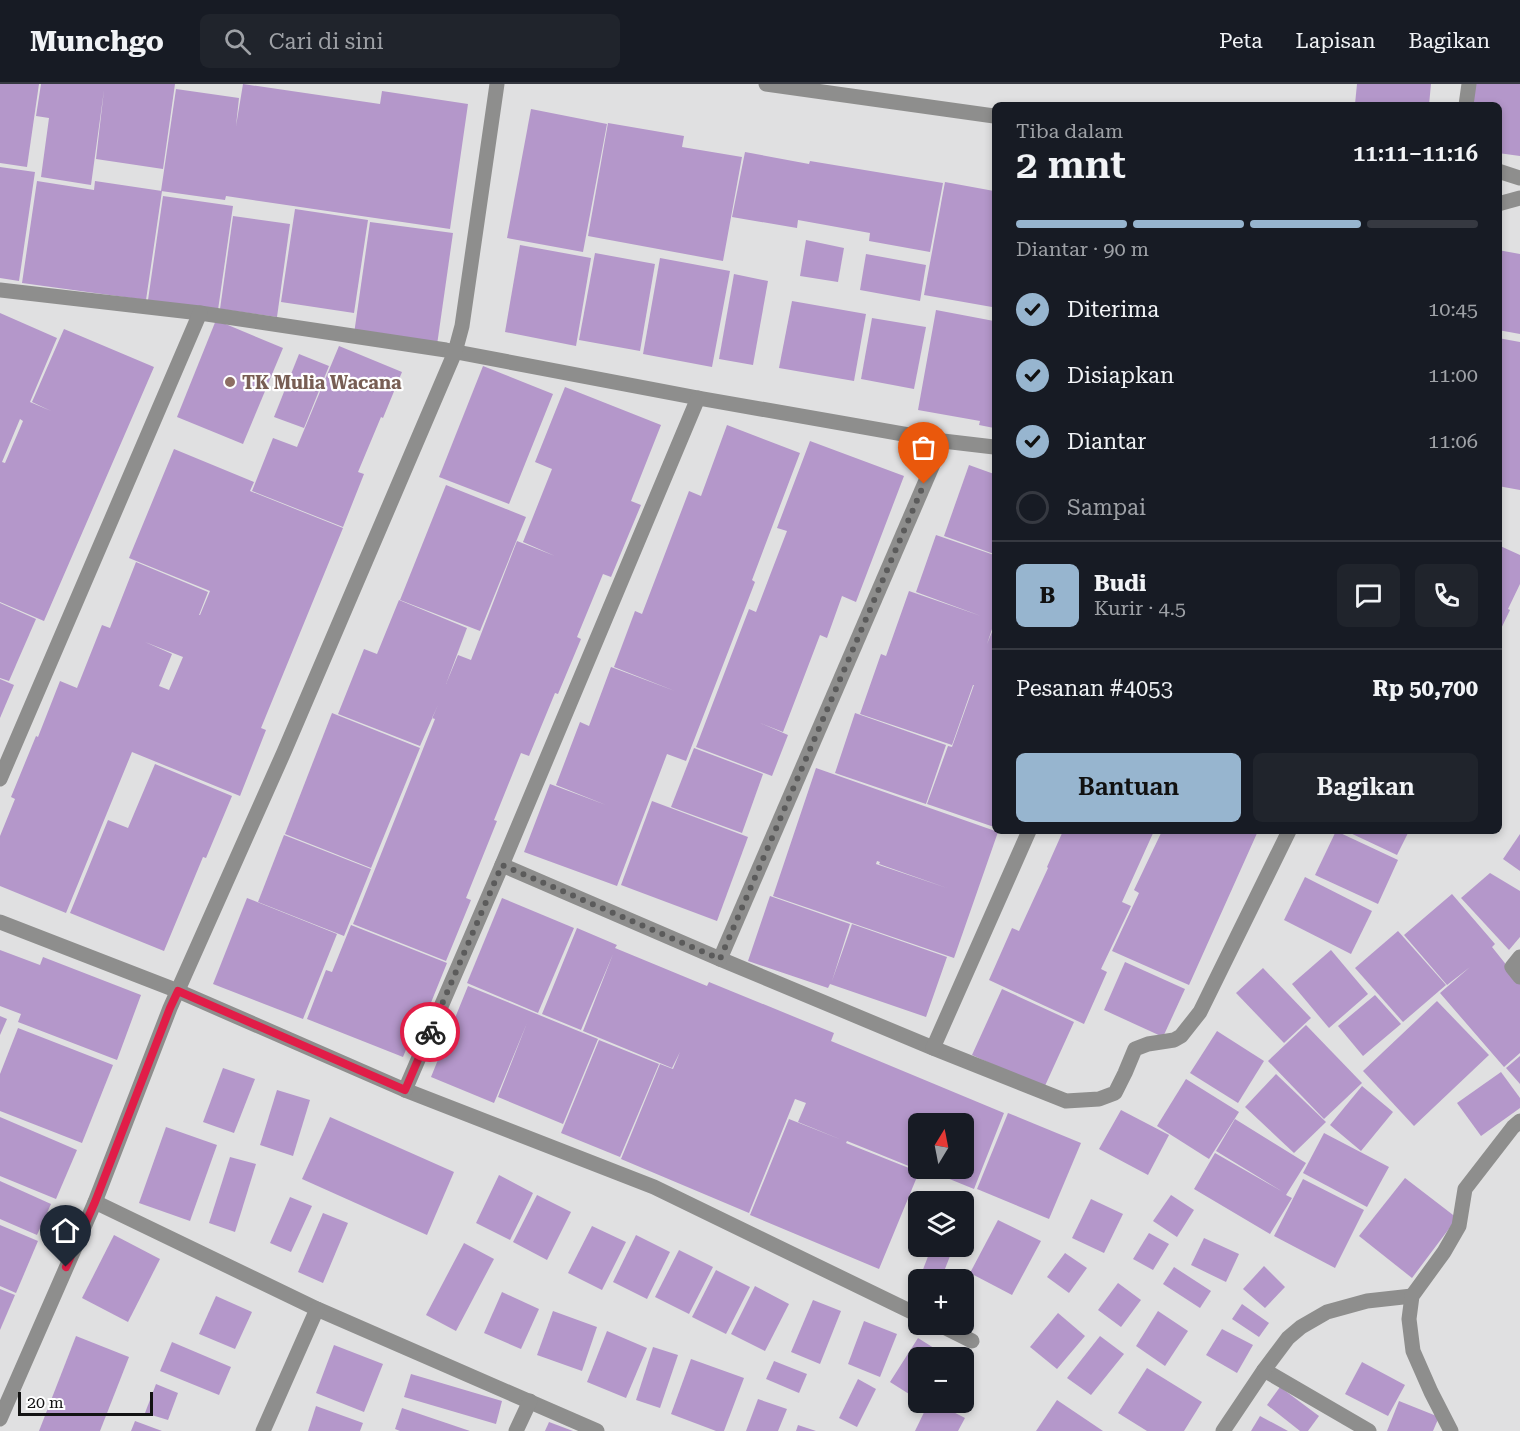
<!DOCTYPE html>
<html lang="id">
<head>
<meta charset="utf-8">
<style>
	body { margin:0; font-family:"Roboto Serif",serif; background:#20242c; color:#f1f3f6; height:100vh; display:flex; flex-direction:column; font-size:22px; white-space:nowrap }
	* { box-sizing:border-box; margin:0 }
	p { font-size:20px; color:#9ea1a6 }
	.icon { flex:none; width:33px; height:33px; fill:none; stroke:currentColor; stroke-width:2; stroke-linecap:round; stroke-linejoin:round }
	.map { position:relative; flex:1; overflow:hidden }
	.drawer { position:absolute; left:992px; top:18px; width:510px; height:732px; display:flex; flex-direction:column; background:#171b24; border-radius:9px; box-shadow:0 3px 9px #0003 }
	.drawer>* { flex:none }
	.needle { width:39px; rotate:10deg }
	.fabs { position:absolute; left:908px; top:1029px; display:grid; gap:12px }
	.fabs a { display:grid; place-items:center; width:66px; height:66px; border-radius:9px; background:#171b24; box-shadow:0 3px 9px #0003; font-size:30px }
	.scale { position:absolute; left:18px; bottom:15px; width:135px; box-sizing:border-box; padding-left:6px; border:3px solid #131313; border-top:0; font-size:16px; line-height:21px; white-space:nowrap; color:#131313; -webkit-text-stroke:4px #fff; paint-order:stroke }
	.pin { position:absolute; display:grid; place-items:center; width:51px; height:51px; color:#fff; margin:-62px -26px; border-radius:50% 50% 50% 0; rotate:-45deg; box-shadow:0 0 6px #0007 }
	.pin .icon { rotate:45deg }
	.courier { position:absolute; display:grid; place-items:center; width:60px; height:60px; margin:-30px; border:4px solid #e11d48; border-radius:50%; background:#fff; color:#222; box-shadow:0 2px 8px #0007 }
	.head em { font-style:normal; font-weight:600 }
	.head div { display:flex; flex-direction:column-reverse }
	.head { display:flex; align-items:center; justify-content:space-between; height:102px; padding:0 24px }
	h1 { font-size:39px; font-weight:600; line-height:45px }
	.bar { display:grid; grid-template-columns:repeat(4,1fr); gap:9px 6px; align-content:center; height:72px; padding:0 24px }
	.bar i { height:8px; border-radius:4px; background:#363941 }
	.bar .selected { background:#97b5cf }
	.bar p { grid-column:span 4 }
	.line { display:flex; align-items:center; gap:15px; padding:0 24px; border-top:2px solid #363941 }
	.line div { flex:1 }
	.round { display:grid; place-items:center; flex:none; width:63px; height:63px; border-radius:9px; background:#20242c }
	ol { padding:0 24px; list-style:none }
	li { display:flex; align-items:center; gap:18px; height:66px }
	li p { margin-inline-start:auto }
	li .icon { padding:6px; border-radius:50%; background:#97b5cf; color:#111; stroke-width:4 }
	li:last-child { color:#9ea1a6 }
	li i { width:33px; height:33px; border:3px solid #363941; border-radius:50% }
	.button { display:flex; gap:12px; margin-top:auto; padding:12px 24px }
	.button a { flex:1; height:69px; border-radius:9px; background:#97b5cf; color:#111; font-size:24px; font-weight:600; line-height:69px; text-align:center }
	.button a+a { background:#20242c; color:#f1f3f6 }
	header { display:flex; align-items:center; gap:36px; box-sizing:border-box; height:84px; padding:0 30px; background:#171b24; border-bottom:2px solid #363941 }
	header strong { font-size:28px }
	nav { display:flex; gap:33px; margin-inline-start:auto; font-size:21px }
	.search { width:420px; height:54px; background:#20242c; display:flex; align-items:center; gap:15px; box-sizing:border-box; padding:0 21px; border-radius:9px; color:#9ea1a6; font-size:22px }
	.map>svg:first-child { display:block }
	.building { fill:#b497ca; fill-rule:evenodd }
	.lines { fill:none; stroke-linecap:round; stroke-linejoin:round }
	.street { stroke:#8e8e8d; stroke-width:15 }
	.done { stroke:#5b5b5b; stroke-width:6; stroke-dasharray:0 10.8 }
	.route { stroke:#e11d48; stroke-width:8 }
	.education-dot { fill:#8d6e63; stroke:#fff; stroke-width:2 }
	.labels { text-anchor:middle; dominant-baseline:central; stroke-width:4.5; stroke-linejoin:round; paint-order:stroke }
	.education-label { font-size:18px; font-weight:bold; fill:#785e54; stroke:#fff; text-anchor:start }
</style>
</head>
<body>
<header>
<strong>Munchgo</strong>
<div class="search"><svg class="icon" aria-label="search" viewBox="0 0 24 24"><circle cx="10" cy="10" r="6"/><path d="M15 15l6 6"/></svg>Cari di sini</div>
<nav><a>Peta</a><a>Lapisan</a><a>Bagikan</a></nav>
</header>
<div class="map">
<svg width="1520" height="1347" viewBox="0 0 1520 1347">
	<rect width="100%" height="100%" fill="#e0e0e1"/>
	<g class="building">
		<polygon points="0,0 39,0 27,83 0,79"/>
		<polygon points="41,0 175,0 163,85 96,75 104,6 91,101 41,93 49,34 36,32"/>
		<polygon points="243,0 380,20 382,7 468,20 450,145 226,112 225,116 161,107 176,5 239,14 236,42"/>
		<polygon points="1357,0 1431,0 1429,21 1355,20"/>
		<polygon points="1472,0 1520,0 1520,72 1498,69 1498,21 1469,21"/>
		<polygon points="531,25 607,40 583,168 507,154"/>
		<polygon points="608,39 684,52 682,63 742,73 723,177 588,152"/>
		<polygon points="745,68 809,80 810,77 943,99 930,168 869,157 870,149 798,136 797,144 732,133"/>
		<polygon points="0,83 35,88 19,197 0,194"/>
		<polygon points="37,97 94,106 95,97 162,107 146,216 22,199"/>
		<polygon points="945,98 994,107 994,207 992,223 924,211"/>
		<polygon points="163,112 233,122 218,226 148,216"/>
		<polygon points="295,125 368,136 354,229 281,218"/>
		<polygon points="233,132 290,140 277,233 220,225"/>
		<polygon points="370,138 453,149 437,261 354,250"/>
		<polygon points="806,156 844,164 838,198 800,192"/>
		<polygon points="520,161 591,174 576,262 505,248"/>
		<polygon points="1498,166 1520,170 1520,250 1498,246"/>
		<polygon points="595,169 655,180 640,267 579,256"/>
		<polygon points="866,170 926,181 920,217 860,206"/>
		<polygon points="660,174 730,187 712,283 643,270"/>
		<polygon points="734,190 768,197 753,281 719,275"/>
		<polygon points="792,217 866,230 854,297 779,284"/>
		<polygon points="936,226 994,237 994,253 992,268 994,264 994,344 979,341 980,337 918,326"/>
		<path d="M 0,229 L 57,254 L 30,318 L 51,327 L 32,318 L 64,245 L 154,283 L 44,537 L 0,518 ZM 20,335 L 23,337 L 5,379 L 2,378 Z"/>
		<polygon points="872,234 926,243 914,305 861,295"/>
		<polygon points="216,236 283,264 243,360 177,333"/>
		<polygon points="1498,254 1520,258 1520,406 1498,402"/>
		<polygon points="339,262 402,288 383,334 381,333 358,388 364,390 343,443 252,407 273,354 297,363"/>
		<polygon points="299,270 329,282 304,344 274,333"/>
		<polygon points="483,282 553,310 509,420 439,393"/>
		<polygon points="565,303 661,341 631,417 641,421 611,493 603,490 577,553 581,555 558,610 555,609 529,672 521,669 494,736 497,737 466,814 471,816 446,877 353,840 435,635 432,634 438,621 420,662 338,630 364,565 377,570 399,516 467,544 446,600 458,571 471,576 517,457 555,472 523,458 552,385 535,378"/>
		<polygon points="727,341 800,369 752,496 755,498 686,677 667,670 617,802 524,768 550,700 606,721 556,701 580,638 589,642 611,583 675,607 614,583 635,527 642,530 689,407 701,412"/>
		<polygon points="810,357 904,392 856,518 842,512 827,554 820,551 783,648 760,639 788,651 772,692 696,663 749,525 756,528 772,486 787,447 777,444"/>
		<path d="M 174,365 L 254,398 L 250,407 L 343,444 L 261,644 L 266,646 L 240,712 L 132,668 L 66,829 L 0,802 L 0,752 L 15,715 L 11,713 L 36,652 L 38,653 L 60,597 L 77,604 L 102,541 L 110,544 L 136,478 L 208,508 L 199,531 L 200,531 L 210,507 L 129,474 ZM 145,558 L 183,573 L 169,606 L 159,602 L 172,570 Z"/>
		<polygon points="969,381 994,390 994,470 944,452"/>
		<polygon points="446,401 526,433 480,547 400,516"/>
		<polygon points="936,451 994,471 994,539 987,560 994,543 994,743 927,720 948,662 952,663 974,601 973,601 952,661 860,630 881,570 886,572 909,507 981,532 916,508"/>
		<polygon points="1498,461 1520,471 1520,500 1508,525 1510,526 1498,551"/>
		<polygon points="0,519 36,535 9,597 0,594"/>
		<polygon points="0,595 14,601 0,634"/>
		<polygon points="332,629 420,664 371,784 285,750"/>
		<polygon points="855,629 946,661 926,720 835,689"/>
		<polygon points="694,664 763,690 742,749 671,723"/>
		<polygon points="155,680 232,712 206,774 203,773 164,867 70,829 108,736 128,744"/>
		<path d="M 816,684 L 998,748 L 954,874 L 773,812 ZM 877,777 L 880,778 L 879,780 L 947,804 L 876,780 Z"/>
		<polygon points="652,717 748,753 717,837 621,801"/>
		<polygon points="1063,747 1154,747 1122,818 1131,822 1101,885 1107,888 1084,940 989,896 1012,844 1019,847 1048,784 1047,783"/>
		<polygon points="1162,747 1258,747 1189,901 1112,867 1139,809 1134,806"/>
		<polygon points="1336,747 1398,776 1378,820 1315,791"/>
		<polygon points="1346,747 1409,747 1397,771"/>
		<polygon points="1520,750 1520,787 1503,775"/>
		<polygon points="284,751 371,785 344,852 258,818"/>
		<polygon points="1490,789 1520,807 1520,853 1509,866 1461,814"/>
		<polygon points="1305,793 1372,827 1351,870 1284,836"/>
		<polygon points="1452,810 1495,860 1492,863 1520,898 1520,969 1504,983 1440,909 1470,883 1447,901 1404,851"/>
		<polygon points="770,812 850,840 832,897 852,840 947,873 926,933 830,900 828,904 748,877"/>
		<polygon points="247,814 337,850 303,935 213,900"/>
		<polygon points="502,814 574,844 538,929 467,899"/>
		<polygon points="351,841 447,879 428,926 423,924 403,973 307,935 326,886 332,888"/>
		<polygon points="577,844 617,861 615,864 707,902 709,898 834,949 831,957 1004,1029 974,1105 925,1085 963,1084 963,1040 918,1040 918,1084 922,1084 921,1087 847,1057 846,1059 919,1088 879,1185 750,1131 789,1035 842,1056 798,1038 806,1019 795,1015 749,1129 621,1075 660,980 673,985 680,968 672,984 583,947 613,870 581,946 542,930"/>
		<polygon points="1398,847 1446,901 1403,938 1355,884"/>
		<polygon points="0,866 40,881 43,873 141,911 117,976 18,938 21,930 0,922"/>
		<polygon points="1331,866 1368,910 1329,944 1292,900"/>
		<polygon points="1125,878 1185,905 1163,953 1104,926"/>
		<polygon points="1263,884 1311,934 1284,959 1236,909"/>
		<polygon points="468,902 598,955 563,1040 498,1013 527,939 494,1019 431,993"/>
		<polygon points="1002,905 1074,938 1044,1004 972,971"/>
		<polygon points="1375,911 1401,940 1363,972 1338,942"/>
		<polygon points="1437,917 1489,971 1414,1042 1363,987"/>
		<polygon points="0,932 7,935 0,951"/>
		<polygon points="1306,941 1362,999 1324,1035 1268,977"/>
		<polygon points="18,944 113,981 82,1059 0,1027 0,990"/>
		<polygon points="1217,947 1264,977 1238,1019 1190,989"/>
		<polygon points="599,956 659,980 620,1073 561,1049"/>
		<polygon points="1520,972 1520,1000 1506,984"/>
		<polygon points="223,984 255,995 234,1049 203,1038"/>
		<polygon points="1501,988 1520,1014 1520,1024 1481,1052 1457,1019"/>
		<polygon points="1276,990 1326,1038 1294,1069 1245,1023"/>
		<polygon points="1186,995 1239,1028 1209,1075 1157,1042"/>
		<polygon points="1362,1002 1393,1028 1361,1067 1330,1041"/>
		<polygon points="277,1006 310,1016 293,1072 260,1061"/>
		<polygon points="1121,1026 1169,1051 1148,1091 1099,1065"/>
		<polygon points="1008,1029 1081,1059 1049,1135 977,1105"/>
		<polygon points="0,1033 77,1066 56,1115 0,1092"/>
		<polygon points="330,1033 454,1088 427,1151 302,1095"/>
		<polygon points="1235,1035 1306,1079 1286,1111 1292,1114 1270,1150 1194,1105 1215,1069 1283,1108 1216,1067"/>
		<polygon points="166,1043 217,1061 190,1137 139,1119"/>
		<polygon points="1324,1049 1389,1083 1367,1123 1303,1089"/>
		<polygon points="230,1073 256,1080 235,1148 209,1139"/>
		<polygon points="499,1091 533,1109 510,1156 476,1139"/>
		<polygon points="1405,1094 1457,1134 1412,1194 1359,1152"/>
		<polygon points="1303,1095 1364,1126 1335,1184 1274,1152"/>
		<polygon points="0,1097 51,1120 37,1151 0,1135"/>
		<polygon points="537,1111 571,1128 547,1176 513,1158"/>
		<polygon points="1171,1111 1194,1126 1177,1153 1153,1137"/>
		<polygon points="290,1113 312,1122 291,1168 270,1159"/>
		<polygon points="1091,1115 1123,1130 1104,1169 1072,1154"/>
		<polygon points="323,1129 348,1139 323,1199 298,1188"/>
		<polygon points="998,1136 1041,1157 1012,1211 970,1189"/>
		<polygon points="0,1141 38,1157 16,1209 0,1202"/>
		<polygon points="592,1142 626,1158 602,1206 568,1189"/>
		<polygon points="1149,1149 1169,1160 1153,1186 1133,1175"/>
		<polygon points="114,1151 160,1175 128,1238 82,1214"/>
		<polygon points="636,1151 670,1168 647,1215 613,1198"/>
		<polygon points="1204,1154 1239,1170 1226,1198 1191,1181"/>
		<polygon points="464,1159 494,1175 456,1247 426,1231"/>
		<polygon points="932,1162 954,1162 941,1195 922,1188"/>
		<polygon points="679,1166 713,1183 689,1230 655,1213"/>
		<polygon points="1065,1169 1087,1184 1069,1209 1047,1193"/>
		<polygon points="1264,1182 1285,1203 1265,1224 1243,1205"/>
		<polygon points="1174,1183 1211,1207 1200,1224 1163,1200"/>
		<polygon points="716,1186 750,1203 726,1250 692,1233"/>
		<polygon points="1118,1199 1141,1216 1121,1243 1098,1226"/>
		<polygon points="755,1202 789,1220 765,1267 731,1250"/>
		<polygon points="0,1205 15,1211 0,1246"/>
		<polygon points="502,1208 539,1225 521,1265 484,1249"/>
		<polygon points="216,1212 252,1228 235,1265 199,1250"/>
		<polygon points="813,1216 841,1227 820,1280 791,1268"/>
		<polygon points="1242,1220 1269,1239 1259,1253 1232,1235"/>
		<polygon points="553,1227 597,1243 582,1287 537,1271"/>
		<polygon points="1158,1227 1188,1247 1165,1282 1136,1262"/>
		<polygon points="1058,1229 1085,1252 1057,1285 1030,1263"/>
		<polygon points="864,1237 897,1250 880,1293 848,1280"/>
		<polygon points="1222,1245 1253,1261 1237,1289 1206,1271"/>
		<polygon points="607,1247 647,1264 626,1314 587,1298"/>
		<polygon points="76,1252 129,1273 100,1347 39,1347"/>
		<polygon points="1100,1252 1124,1270 1091,1311 1067,1294"/>
		<polygon points="918,1254 945,1271 943,1274 918,1274 917,1315 890,1298"/>
		<polygon points="172,1258 231,1283 219,1311 160,1287"/>
		<polygon points="334,1261 383,1280 364,1328 316,1309"/>
		<polygon points="653,1263 678,1271 660,1324 636,1316"/>
		<polygon points="691,1275 744,1294 724,1347 716,1347 671,1330"/>
		<polygon points="774,1277 807,1290 799,1309 766,1295"/>
		<polygon points="1362,1278 1405,1301 1388,1332 1345,1310"/>
		<polygon points="1147,1284 1202,1318 1184,1347 1147,1347 1118,1329"/>
		<polygon points="411,1290 502,1317 496,1340 404,1313"/>
		<polygon points="858,1295 876,1305 857,1343 839,1334"/>
		<polygon points="156,1300 178,1309 168,1336 145,1329"/>
		<polygon points="1280,1303 1319,1332 1308,1347 1300,1347 1267,1321"/>
		<polygon points="758,1315 787,1325 778,1347 746,1347"/>
		<polygon points="1057,1316 1103,1347 1036,1347"/>
		<polygon points="1399,1317 1439,1333 1433,1347 1387,1347"/>
		<polygon points="929,1318 934,1318 965,1334 958,1347 915,1347"/>
		<polygon points="316,1322 363,1339 360,1347 308,1347"/>
		<polygon points="402,1324 470,1347 400,1347 395,1345"/>
		<polygon points="1260,1332 1288,1347 1251,1347"/>
		<polygon points="135,1337 162,1347 131,1347"/>
		<polygon points="549,1338 573,1347 545,1347"/>
		<polygon points="798,1341 816,1347 796,1347"/>
	</g>
	<g class="lines">
		<g class="street">
			<polyline points="766,0 994,32"/>
			<polyline points="1466,21 1469,0"/>
			<polyline points="1498,87 1520,94"/>
			<polyline points="1498,120 1520,114"/>
			<polyline points="0,206 200,229 446,266 698,314 943,357 994,363"/>
			<polyline points="0,695 200,229"/>
			<polyline points="502,781 720,875 933,964 1066,1017 1099,1015 1115,1009 1125,989 1135,965 1148,960 1174,956 1181,952 1200,928 1289,747"/>
			<polyline points="0,838 178,907 405,1006 654,1103 918,1231"/>
			<polyline points="1520,873 1512,883 1520,893"/>
			<polyline points="720,875 943,357"/>
			<polyline points="933,964 1029,747"/>
			<polyline points="405,1006 502,781 698,314"/>
			<polyline points="95,1118 317,1225 597,1347"/>
			<polyline points="938,1240 972,1257"/>
			<polyline points="1264,1286 1369,1347"/>
			<polyline points="0,1335 95,1118 170,924 284,668 455,268 462,242 497,0"/>
			<polyline points="263,1347 317,1225"/>
			<polyline points="516,1347 530,1317"/>
			<polyline points="1223,1347 1264,1286 1288,1254 1301,1243 1327,1228 1367,1217 1412,1212"/>
			<polyline points="1451,1347 1431,1308 1413,1267 1409,1235 1412,1212 1444,1168 1459,1142 1465,1105 1513,1043 1520,1037"/>
		</g>
	</g>
	<g class="lines">
		<polyline class="done" points="430,948 502,781 720,875 924,400"/>
		<polyline class="route" points="66,1183 95,1118 170,924 178,907 405,1006 430,948"/>
	</g>
	<circle class="education-dot" cx="230" cy="298" r="6"/>
	<g class="labels">
		<g class="education-label">
			<text x="242" y="298">TK Mulia Wacana</text>
		</g>
	</g>
</svg>
<div class="fabs">
<a><svg class="needle" viewBox="-14 -14 28 28"><path d="M0-13l5 13h-10z" fill="#e53935"/><path d="M0 13l5-13h-10z" fill="#9ea1a6"/></svg></a>
<a><svg class="icon" aria-label="layers" viewBox="0 0 24 24"><path d="M12 4l9 5-9 5-9-5zM3 14l9 5 9-5"/></svg></a>
<a>+</a>
<a>−</a>
</div>
<div class="scale">20 m</div>
<div class="pin" style="left:924px;top:400px;background:#ea580c"><svg class="icon" aria-label="bag" viewBox="0 0 24 24"><path d="M5 8h14l-1 12H6zM9 8a3 3 0 0 1 6 0"/></svg></div>
<div class="pin" style="left:66px;top:1183px;background:#1f2937"><svg class="icon" aria-label="home" viewBox="0 0 24 24"><path d="M3 11l9-7 9 7M6 9v11h12V9"/></svg></div>
<div class="courier" style="left:430px;top:948px"><svg class="icon" aria-label="bike" viewBox="0 0 24 24"><circle cx="6" cy="16" r="4"/><circle cx="18" cy="16" r="4"/><path d="M6 16l4-8h5l3 8M10 8l3 8H6M13 5h3"/></svg></div>
<section class="drawer">
<div class="head"><div><h1>2 mnt</h1><p>Tiba dalam</p></div><em>11:11–11:16</em></div>
<div class="bar"><i class="selected"></i><i class="selected"></i><i class="selected"></i><i></i><p>Diantar · 90 m</p></div>
<ol>
<li><svg class="icon" aria-label="check" viewBox="0 0 24 24"><path d="M5 12l5 5 9-10"/></svg>Diterima<p>10:45</p></li>
<li><svg class="icon" aria-label="check" viewBox="0 0 24 24"><path d="M5 12l5 5 9-10"/></svg>Disiapkan<p>11:00</p></li>
<li><svg class="icon" aria-label="check" viewBox="0 0 24 24"><path d="M5 12l5 5 9-10"/></svg>Diantar<p>11:06</p></li>
<li><i></i>Sampai</li>
</ol>
<div class="line" style="height:108px"><b class="round" style="background:#97b5cf;color:#111">B</b><div><b>Budi</b><p>Kurir · 4.5</p></div><a class="round"><svg class="icon" aria-label="chat" viewBox="0 0 24 24"><path d="M4 5h16v11H9l-5 4z"/></svg></a><a class="round"><svg class="icon" aria-label="phone" viewBox="0 0 24 24"><path d="M5 4h4l2 5-3 2q2 4 5 5l2-3 5 2v4C11 20 4 13 5 4z"/></svg></a></div>
<div class="line" style="height:78px"><div>Pesanan #4053</div><b>Rp 50,700</b></div>
<div class="button"><a>Bantuan</a><a>Bagikan</a></div>
</section>
</div>
</body>
</html>
